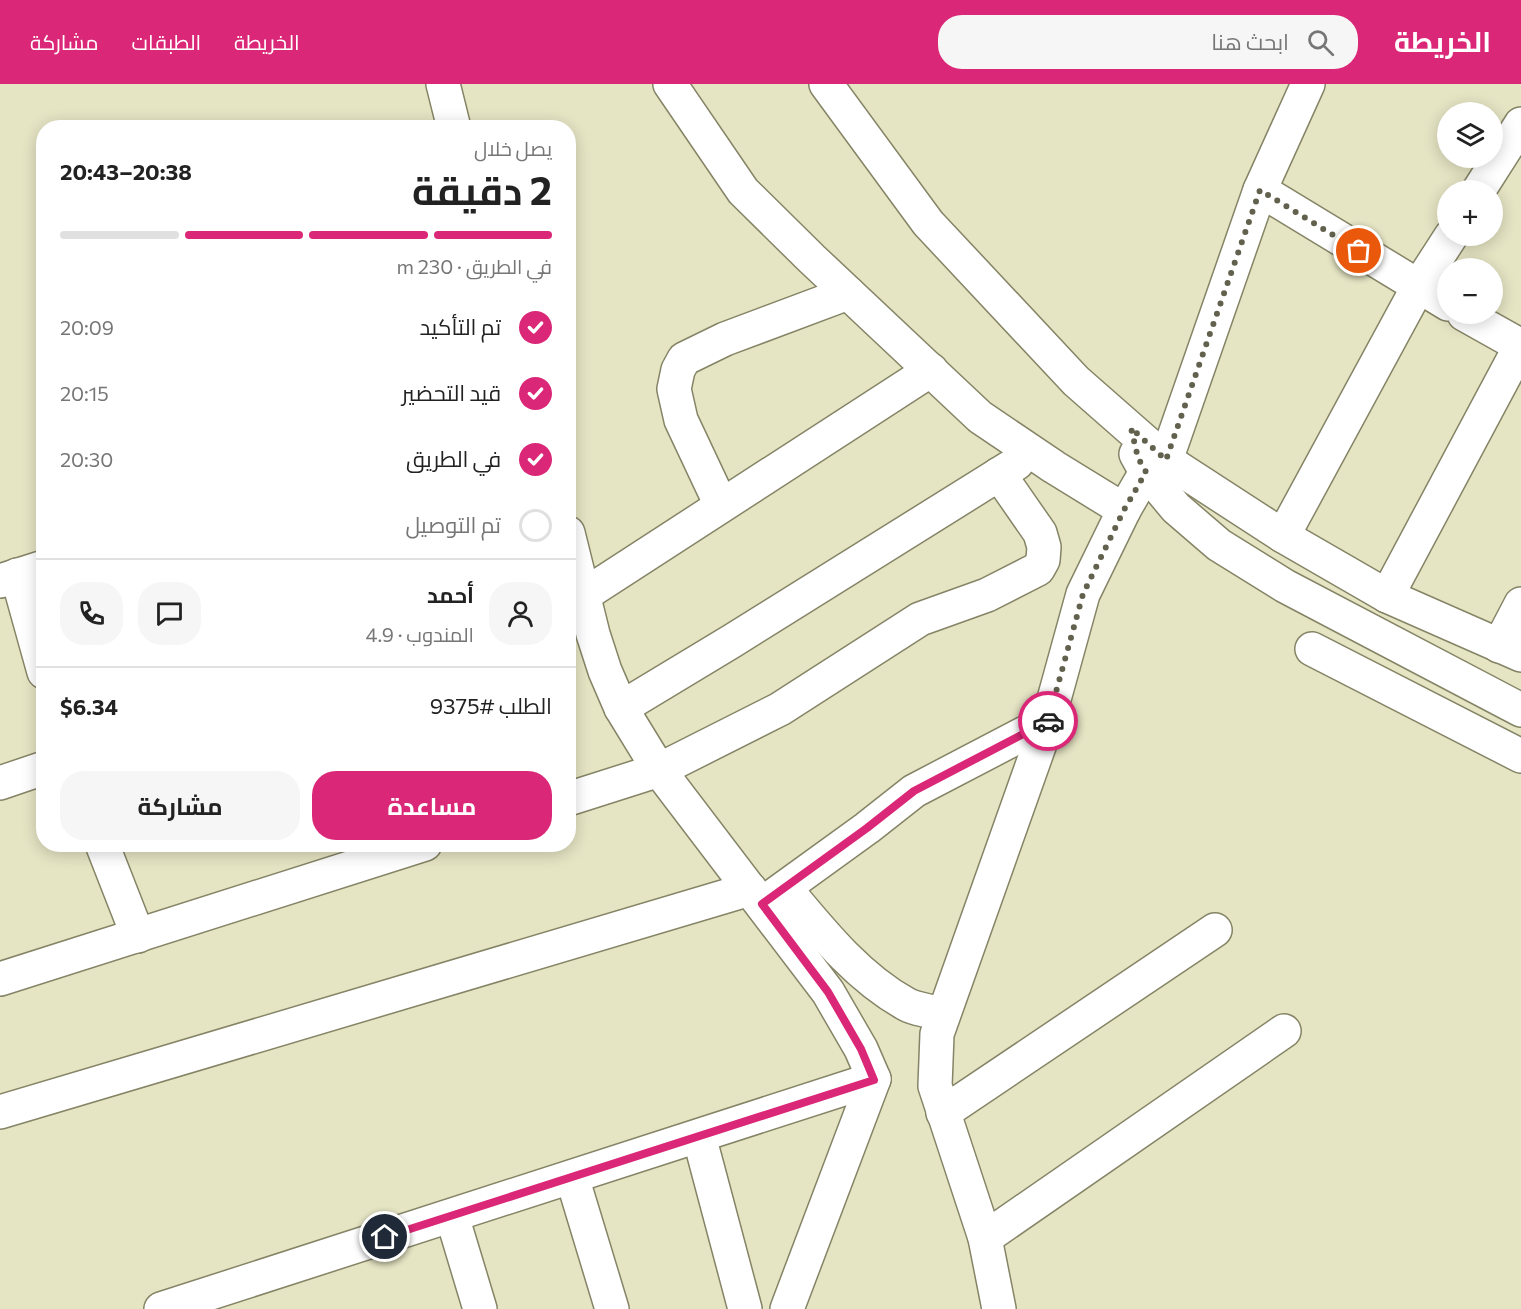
<!DOCTYPE html>
<html lang="ar">
<head>
<meta charset="utf-8">
<style>
	body { margin:0; font-family:Commissioner,Cairo,sans-serif; background:#f6f6f6; color:#222; direction:rtl; height:100vh; display:flex; flex-direction:column; font-size:22px; white-space:nowrap }
	* { box-sizing:border-box; margin:0 }
	p { font-size:20px; color:#767676 }
	.icon { flex:none; width:33px; height:33px; fill:none; stroke:currentColor; stroke-width:2; stroke-linecap:round; stroke-linejoin:round }
	.map { position:relative; flex:1; overflow:hidden; direction:ltr }
	.side { position:absolute; left:36px; top:36px; width:540px; height:732px; display:flex; flex-direction:column; background:#fff; border-radius:24px; box-shadow:0 3px 15px #0003; direction:rtl }
	.side>* { flex:none }
	.tools { position:absolute; left:1437px; top:18px; display:grid; gap:12px }
	.tools a { display:grid; place-items:center; width:66px; height:66px; border-radius:50%; background:#fff; box-shadow:0 3px 15px #0003; font-size:30px }
	.pin { position:absolute; display:grid; place-items:center; width:51px; height:51px; color:#fff; margin:-26px; border:3px solid #fff; border-radius:50%; box-shadow:0 2px 6px #0007 }
	.courier { position:absolute; display:grid; place-items:center; width:60px; height:60px; margin:-30px; border:4px solid #db2777; border-radius:50%; background:#fff; color:#222; box-shadow:0 2px 8px #0007 }
	.headline em { font-style:normal; font-weight:700 }
	.headline div { display:flex; flex-direction:column-reverse }
	.headline { display:flex; align-items:center; justify-content:space-between; height:102px; padding:0 24px }
	h1 { font-size:39px; font-weight:700; line-height:45px }
	.bar { display:grid; grid-template-columns:repeat(4,1fr); gap:9px 6px; align-content:center; height:72px; padding:0 24px }
	.bar i { height:8px; border-radius:4px; background:#e0e0e0 }
	.bar .current { background:#db2777 }
	.bar p { grid-column:span 4 }
	.line { display:flex; align-items:center; gap:15px; padding:0 24px; border-top:2px solid #e0e0e0 }
	.line div { flex:1 }
	.round { display:grid; place-items:center; flex:none; width:63px; height:63px; border-radius:24px; background:#f6f6f6 }
	ol { padding:0 24px; list-style:none }
	li { display:flex; align-items:center; gap:18px; height:66px }
	li p { margin-inline-start:auto }
	li .icon { padding:6px; border-radius:50%; background:#db2777; color:#fff; stroke-width:4 }
	li:last-child { color:#767676 }
	li i { width:33px; height:33px; border:3px solid #e0e0e0; border-radius:50% }
	.action { display:flex; gap:12px; margin-top:auto; padding:12px 24px }
	.action a { flex:1; height:69px; border-radius:24px; background:#db2777; color:#fff; font-size:24px; font-weight:700; line-height:69px; text-align:center }
	.action a+a { background:#f6f6f6; color:#222 }
	header { display:flex; align-items:center; gap:36px; box-sizing:border-box; height:84px; padding:0 30px; background:#db2777; color:#fff }
	header strong { font-size:28px }
	nav { display:flex; gap:33px; margin-inline-start:auto; font-size:21px }
	.search { width:420px; height:54px; background:#f6f6f6; display:flex; align-items:center; gap:15px; box-sizing:border-box; padding:0 21px; border-radius:24px; color:#767676; font-size:22px }
	.map>svg:first-child { display:block }
	.lines { fill:none; stroke-linecap:round; stroke-linejoin:round }
	.minor-casing { stroke:#858466; stroke-width:36 }
	.minor { stroke:#fff; stroke-width:33 }
	.done { stroke:#62614d; stroke-width:6; stroke-dasharray:0 10.8 }
	.route { stroke:#db2777; stroke-width:8 }
</style>
</head>
<body>
<header>
<strong>الخريطة</strong>
<div class="search"><svg class="icon" aria-label="search" viewBox="0 0 24 24"><circle cx="10" cy="10" r="6"/><path d="M15 15l6 6"/></svg>ابحث هنا</div>
<nav><a>الخريطة</a><a>الطبقات</a><a>مشاركة</a></nav>
</header>
<div class="map">
<svg width="1521" height="1225" viewBox="0 0 1521 1225">
	<rect width="100%" height="100%" fill="#e5e4c3"/>
	<g class="lines">
		<defs>
			<g id="minor">
				<polyline points="443,0 454,44"/>
				<polyline points="670,0 743,107 812,175 980,333 1054,383 1124,426"/>
				<polyline points="826,0 928,139 1076,297 1166,376 1283,452 1387,512 1521,571"/>
				<polyline points="1260,106 1448,220"/>
				<polyline points="1479,106 1521,40"/>
				<polyline points="1464,230 1521,262"/>
				<polyline points="1136,370 1146,388 1176,424 1219,461 1285,502 1521,626"/>
				<polyline points="1166,376 1260,106 1308,0"/>
				<polyline points="721,421 681,336 674,305 678,286 684,275 725,255 848,209"/>
				<polyline points="568,449 593,550 605,587 621,624 659,686 828,908 861,965 874,995 787,1225"/>
				<polyline points="1283,452 1418,203 1451,152"/>
				<polyline points="17,491 44,588"/>
				<polyline points="0,497 44,483"/>
				<polyline points="1387,512 1521,261"/>
				<polyline points="568,516 584,511 931,286"/>
				<polyline points="1499,562 1521,520"/>
				<polyline points="1312,565 1521,672"/>
				<polyline points="621,624 732,557 1017,379"/>
				<polyline points="0,699 44,684"/>
				<polyline points="568,715 659,686 780,625 920,535 987,511 1038,485 1043,476 1044,463 1040,449 999,390"/>
				<polyline points="102,760 138,852"/>
				<path d="M 785,804 C 820,846 857,893 906,920 C 916,926 931,926 942,931"/>
				<polyline points="762,820 867,744 914,707 1048,637"/>
				<polyline points="0,895 425,760"/>
				<polyline points="0,1028 750,805"/>
				<polyline points="943,1029 1215,846"/>
				<polyline points="699,1052 745,1225"/>
				<polyline points="572,1093 612,1225"/>
				<polyline points="452,1132 480,1225"/>
				<polyline points="985,1154 1284,947"/>
				<polyline points="161,1225 874,995"/>
				<polyline points="999,1225 985,1154 935,1002 937,950 1048,637 1083,510 1124,426 1146,388"/>
			</g>
		</defs>
		<use href="#minor" class="minor-casing"/>
		<use href="#minor" class="minor"/>
	</g>
	<g class="lines">
		<polyline class="done" points="1048,637 1083,510 1124,426 1146,388 1138,374 1131,344 1166,376 1260,106 1359,167"/>
		<polyline class="route" points="385,1153 874,996 861,965 828,908 762,820 867,744 914,707 1048,637"/>
	</g>
</svg>
<div class="tools">
<a><svg class="icon" aria-label="layers" viewBox="0 0 24 24"><path d="M12 4l9 5-9 5-9-5zM3 14l9 5 9-5"/></svg></a>
<a>+</a>
<a>−</a>
</div>
<div class="pin" style="left:1359px;top:167px;background:#ea580c"><svg class="icon" aria-label="bag" viewBox="0 0 24 24"><path d="M5 8h14l-1 12H6zM9 8a3 3 0 0 1 6 0"/></svg></div>
<div class="pin" style="left:385px;top:1153px;background:#1f2937"><svg class="icon" aria-label="home" viewBox="0 0 24 24"><path d="M3 11l9-7 9 7M6 9v11h12V9"/></svg></div>
<div class="courier" style="left:1048px;top:637px"><svg class="icon" aria-label="car" viewBox="0 0 24 24"><path d="M5 17H2v-5l4-1 3-4h7l3 4 3 1v5h-3M9 17h6M6 11h13"/><circle cx="7" cy="17" r="2"/><circle cx="17" cy="17" r="2"/></svg></div>
<section class="side">
<div class="headline"><div><h1>2 دقيقة</h1><p>يصل خلال</p></div><em>20:38–20:43</em></div>
<div class="bar"><i class="current"></i><i class="current"></i><i class="current"></i><i></i><p>في الطريق · 230 m</p></div>
<ol>
<li><svg class="icon" aria-label="check" viewBox="0 0 24 24"><path d="M5 12l5 5 9-10"/></svg>تم التأكيد<p>20:09</p></li>
<li><svg class="icon" aria-label="check" viewBox="0 0 24 24"><path d="M5 12l5 5 9-10"/></svg>قيد التحضير<p>20:15</p></li>
<li><svg class="icon" aria-label="check" viewBox="0 0 24 24"><path d="M5 12l5 5 9-10"/></svg>في الطريق<p>20:30</p></li>
<li><i></i>تم التوصيل</li>
</ol>
<div class="line" style="height:108px"><a class="round"><svg class="icon" aria-label="person" viewBox="0 0 24 24"><circle cx="12" cy="8" r="4"/><path d="M4 21q1-7 8-7t8 7"/></svg></a><div><b>أحمد</b><p>المندوب · 4.9</p></div><a class="round"><svg class="icon" aria-label="chat" viewBox="0 0 24 24"><path d="M4 5h16v11H9l-5 4z"/></svg></a><a class="round"><svg class="icon" aria-label="phone" viewBox="0 0 24 24"><path d="M5 4h4l2 5-3 2q2 4 5 5l2-3 5 2v4C11 20 4 13 5 4z"/></svg></a></div>
<div class="line" style="height:78px"><div>الطلب #9375</div><b>$6.34</b></div>
<div class="action"><a>مساعدة</a><a>مشاركة</a></div>
</section>
</div>
</body>
</html>
